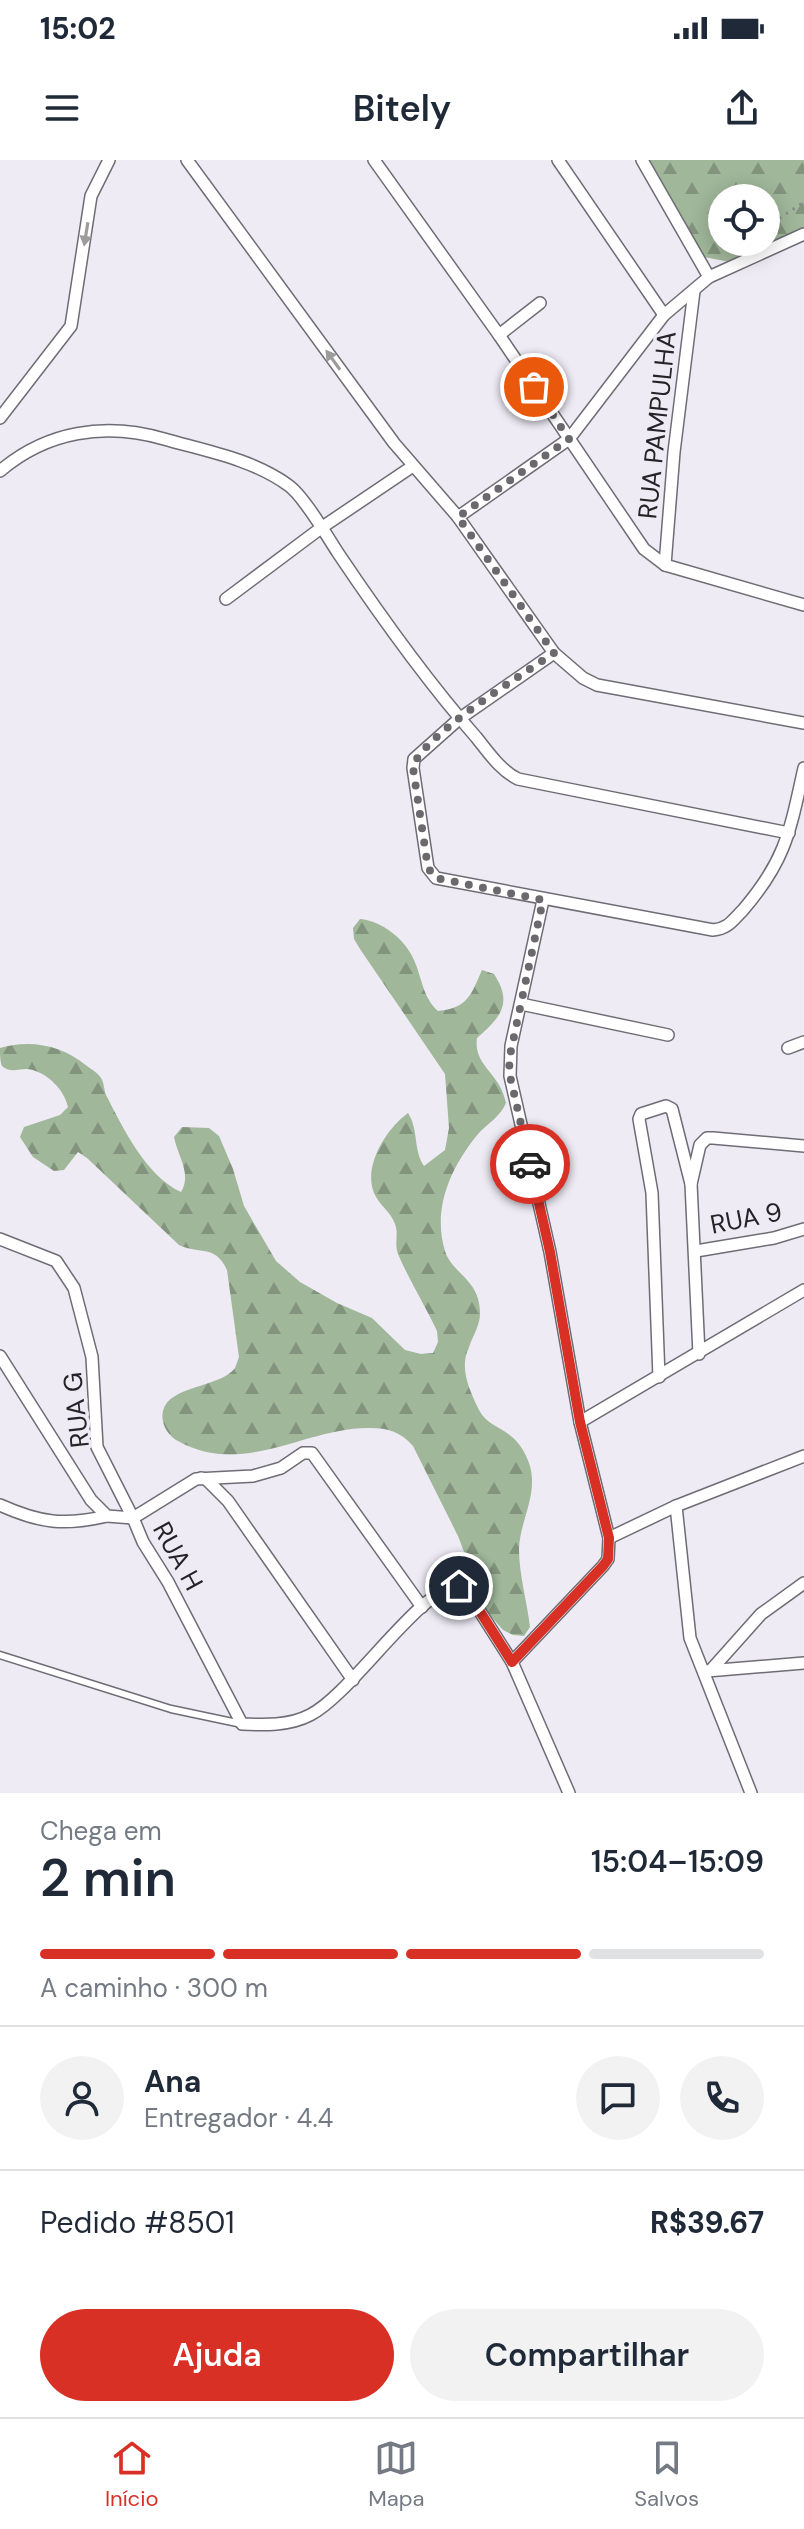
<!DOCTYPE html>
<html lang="pt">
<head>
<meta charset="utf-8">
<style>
	body { margin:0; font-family:"DM Sans",sans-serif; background:#f2f2f3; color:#1f2937; height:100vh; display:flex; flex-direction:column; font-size:30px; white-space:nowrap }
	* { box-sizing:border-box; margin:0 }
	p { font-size:26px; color:#747a83 }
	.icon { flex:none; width:44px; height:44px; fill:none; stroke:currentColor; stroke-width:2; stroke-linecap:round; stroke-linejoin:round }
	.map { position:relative; height:1633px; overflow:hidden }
	.drawer { display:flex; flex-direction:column; background:#fff; flex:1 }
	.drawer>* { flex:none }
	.tools { position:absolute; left:708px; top:24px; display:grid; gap:16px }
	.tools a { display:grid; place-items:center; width:72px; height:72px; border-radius:50%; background:#fff; box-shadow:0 4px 20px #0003; font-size:40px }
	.pin { position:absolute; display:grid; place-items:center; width:68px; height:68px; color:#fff; margin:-34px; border:4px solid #fff; border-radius:50%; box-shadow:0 2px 8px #0007 }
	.courier { position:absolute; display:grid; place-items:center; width:80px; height:80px; margin:-40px; border:6px solid #d93025; border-radius:50%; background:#fff; color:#222; box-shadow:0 2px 10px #0007 }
	.head em { font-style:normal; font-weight:600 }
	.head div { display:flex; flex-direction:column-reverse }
	.head { display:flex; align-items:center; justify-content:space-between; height:136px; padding:0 40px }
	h1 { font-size:52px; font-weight:600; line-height:60px }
	.bar { display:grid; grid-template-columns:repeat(4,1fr); gap:12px 8px; align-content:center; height:96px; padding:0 40px }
	.bar i { height:10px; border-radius:6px; background:#e0e1e3 }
	.bar .on { background:#d93025 }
	.bar p { grid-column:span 4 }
	.line { display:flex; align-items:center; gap:20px; padding:0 40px; border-top:2px solid #e0e1e3 }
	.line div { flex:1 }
	.round { display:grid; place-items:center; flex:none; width:84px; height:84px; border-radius:42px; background:#f2f2f3 }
	.primary-button { display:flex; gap:16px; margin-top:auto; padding:16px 40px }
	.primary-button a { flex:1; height:92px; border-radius:48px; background:#d93025; color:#fff; font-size:32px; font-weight:600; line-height:92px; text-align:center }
	.primary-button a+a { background:#f2f2f3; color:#1f2937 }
	.status { display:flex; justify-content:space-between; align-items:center; height:56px; padding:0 40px; background:#fff; direction:ltr }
	.status svg { height:22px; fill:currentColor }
	header { display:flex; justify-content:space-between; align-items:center; height:104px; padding:0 40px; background:#fff; font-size:36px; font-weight:600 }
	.dock { display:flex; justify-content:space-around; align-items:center; height:112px; border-top:2px solid #e0e1e3; background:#fff; font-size:22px; color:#747a83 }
	.dock a { display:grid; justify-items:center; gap:4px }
	.dock .on { color:#d93025 }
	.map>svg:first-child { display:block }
	.forest { fill:url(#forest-firs); fill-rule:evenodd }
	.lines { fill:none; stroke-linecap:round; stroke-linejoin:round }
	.lane-casing { stroke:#6e6c74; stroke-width:9 }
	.street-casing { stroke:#6e6c74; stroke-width:14 }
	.path { stroke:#88868d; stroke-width:3; stroke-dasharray:2 6; stroke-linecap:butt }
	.lane { stroke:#fff; stroke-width:6 }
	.street { stroke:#fff; stroke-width:11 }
	.oneway { fill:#9c9c9d }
	.done { stroke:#6b696e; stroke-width:8; stroke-dasharray:0 14.4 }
	.route { stroke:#d93025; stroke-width:10 }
	.labels { text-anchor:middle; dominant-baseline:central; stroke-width:7; stroke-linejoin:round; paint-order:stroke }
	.street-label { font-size:26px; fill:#242326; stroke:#eeebf5 }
</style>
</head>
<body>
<div class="status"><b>15:02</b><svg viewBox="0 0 49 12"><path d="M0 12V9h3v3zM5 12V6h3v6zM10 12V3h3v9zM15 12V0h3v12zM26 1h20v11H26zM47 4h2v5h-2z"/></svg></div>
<header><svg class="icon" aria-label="menu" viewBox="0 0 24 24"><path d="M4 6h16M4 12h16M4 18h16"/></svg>Bitely<svg class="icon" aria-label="share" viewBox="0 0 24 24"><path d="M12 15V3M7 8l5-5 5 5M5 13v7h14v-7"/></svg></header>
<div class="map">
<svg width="804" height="1633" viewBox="0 0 804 1633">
	<defs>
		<pattern id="forest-firs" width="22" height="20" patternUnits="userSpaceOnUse" patternTransform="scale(2)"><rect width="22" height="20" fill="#a0b79a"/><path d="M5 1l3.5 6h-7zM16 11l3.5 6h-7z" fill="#82947d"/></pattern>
	</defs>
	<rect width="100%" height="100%" fill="#eeebf5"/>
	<g class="forest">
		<path d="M 648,0 L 804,0 L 804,69 L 730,102 L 699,96 ZM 722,38 L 766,38 L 766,82 L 722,82 Z"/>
		<path d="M 360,759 C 382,761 405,779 414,800 C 422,818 423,838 438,851 C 468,848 471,835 482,810 L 494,814 C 513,843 501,857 477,878 C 473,906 500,912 506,943 C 500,957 488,963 478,974 C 451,1007 432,1048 445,1091 C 452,1114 480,1119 480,1153 C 480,1166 473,1175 469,1187 C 459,1208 469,1229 479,1250 C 490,1272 517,1265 530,1306 C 538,1336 520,1360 519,1389 C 519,1415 527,1441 530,1467 L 524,1476 L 513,1475 L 503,1470 L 487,1452 L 458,1376 L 413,1286 C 401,1272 388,1268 370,1268 C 305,1267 244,1318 178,1281 C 168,1276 160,1263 163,1251 C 169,1225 220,1228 235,1208 C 235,1208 239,1197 239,1197 L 227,1110 C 215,1084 201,1095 179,1085 L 87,998 L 78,992 L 64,1010 L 54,1011 L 33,997 L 20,977 L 24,967 L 60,955 L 68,947 C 64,929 46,911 27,909 C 19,909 9,913 2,906 C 0,902 0,893 0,888 C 30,879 62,885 87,906 C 91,909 98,913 101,918 C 104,922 104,930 106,935 C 123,968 146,1016 181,1032 C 192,1014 178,997 174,977 L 182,967 L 209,968 L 219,976 L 233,1009 L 244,1046 L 276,1101 L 300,1122 L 337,1143 L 372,1158 L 405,1190 L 421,1194 L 433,1193 L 438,1182 L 437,1171 C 425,1145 409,1120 398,1094 C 394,1083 399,1074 395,1064 C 391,1052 379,1045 374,1033 C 363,1006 386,969 408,953 C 419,970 413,990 424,1006 L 445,990 L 449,968 L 445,914 L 360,789 L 354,779 L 353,768 Z"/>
	</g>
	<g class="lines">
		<defs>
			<polyline id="lane" points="0,1495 171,1549 242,1564"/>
			<g id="street">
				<polyline points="187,0 394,283 458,357 554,493 583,518 597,525 804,563"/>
				<polyline points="374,0 499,175 644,389 665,405 804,445"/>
				<polyline points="558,0 664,155"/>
				<polyline points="642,0 709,117"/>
				<polyline points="499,175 540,143"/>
				<polyline points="0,258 71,166 91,36 109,0"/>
				<path d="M 0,311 C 47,271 105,262 164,279 C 206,291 252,299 288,325 C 303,335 327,376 338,393 C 381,457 425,519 476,577 C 489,593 500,610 518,619 L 789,673"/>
				<polyline points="458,357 569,279 664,155 709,117 804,74"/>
				<polyline points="665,405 674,292 694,131"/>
				<polyline points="226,439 321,368 413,306"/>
				<path d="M 554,493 L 459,559 L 414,599 L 413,608 L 428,708 L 436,718 L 713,770 C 728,769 733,760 743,750 C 786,700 790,671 804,608"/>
				<polyline points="521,844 668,875"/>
				<polyline points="788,888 804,882"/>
				<polyline points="0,1079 56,1101 74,1128 92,1197 97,1287 133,1358 196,1319 253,1316 281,1308 303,1293 312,1293 422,1447"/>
				<polyline points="696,1091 774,1078 804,1069"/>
				<polyline points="699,1194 691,1024 700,985 707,978 713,978 804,986"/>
				<path d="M 0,1196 L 91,1340 L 107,1356 L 133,1358 L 143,1382 L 168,1422 L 242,1564 C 264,1565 289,1566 310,1555 C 352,1534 421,1426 459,1426 L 467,1431 L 512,1502 L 569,1633"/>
				<polyline points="659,1217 652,1033 639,959 641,954 666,946 672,949 691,1024"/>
				<polyline points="580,1262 804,1130"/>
				<polyline points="201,1318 206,1319 228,1341 353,1520"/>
				<path d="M 0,1345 C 40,1363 64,1366 107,1356"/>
				<polyline points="676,1346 690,1478 751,1633"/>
				<polyline points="609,1378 676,1346 804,1296"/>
				<polyline points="512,1502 603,1406 608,1399 609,1378 580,1262 550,1092 510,916 511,886 543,740"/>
				<polyline points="711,1510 761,1454 804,1423"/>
				<polyline points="707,1511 804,1503"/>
			</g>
		</defs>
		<use href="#lane" class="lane-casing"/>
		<use href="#street" class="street-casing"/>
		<polyline class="path" points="766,67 804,42"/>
		<use href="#lane" class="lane"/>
		<use href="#street" class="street"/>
	</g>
	<defs><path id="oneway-solid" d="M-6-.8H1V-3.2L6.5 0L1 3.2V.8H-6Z" transform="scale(2)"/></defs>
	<g class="oneway">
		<use href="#oneway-solid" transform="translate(86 74) rotate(99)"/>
		<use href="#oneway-solid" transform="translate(333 200) rotate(-126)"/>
	</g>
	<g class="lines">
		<path class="done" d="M 530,1004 L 510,916 L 509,900 L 543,740 L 436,718 L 428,708 L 413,608 C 417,579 525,513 554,493 L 458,357 L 569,279 L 534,227"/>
		<polyline class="route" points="459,1426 467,1431 512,1502 603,1406 608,1399 609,1378 580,1262 550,1092 530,1004"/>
	</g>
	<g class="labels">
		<g class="street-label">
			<text transform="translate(657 265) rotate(-84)">RUA PAMPULHA</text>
			<text transform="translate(746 1058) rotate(-11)">RUA 9</text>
			<text transform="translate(76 1250) rotate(-96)">RUA G</text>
			<text transform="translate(178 1396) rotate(61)">RUA H</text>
		</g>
	</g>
</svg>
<div class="tools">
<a><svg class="icon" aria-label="locate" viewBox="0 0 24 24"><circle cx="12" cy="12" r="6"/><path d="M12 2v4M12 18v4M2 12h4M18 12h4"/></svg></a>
</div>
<div class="pin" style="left:534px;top:227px;background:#ea580c"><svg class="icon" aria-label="bag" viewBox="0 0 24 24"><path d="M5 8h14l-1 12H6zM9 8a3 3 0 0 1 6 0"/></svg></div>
<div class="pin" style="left:459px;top:1426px;background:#1f2937"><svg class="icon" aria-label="home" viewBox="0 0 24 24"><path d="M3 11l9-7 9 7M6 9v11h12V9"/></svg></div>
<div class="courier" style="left:530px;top:1004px"><svg class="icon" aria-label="car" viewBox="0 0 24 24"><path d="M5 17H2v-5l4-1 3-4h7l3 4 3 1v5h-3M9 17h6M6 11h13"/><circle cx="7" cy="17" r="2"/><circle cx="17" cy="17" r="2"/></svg></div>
</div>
<section class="drawer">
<div class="head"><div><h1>2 min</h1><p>Chega em</p></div><em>15:04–15:09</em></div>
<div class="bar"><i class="on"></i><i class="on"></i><i class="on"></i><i></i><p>A caminho · 300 m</p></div>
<div class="line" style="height:144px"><a class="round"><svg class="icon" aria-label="person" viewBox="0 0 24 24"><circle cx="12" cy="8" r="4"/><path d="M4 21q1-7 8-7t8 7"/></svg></a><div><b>Ana</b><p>Entregador · 4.4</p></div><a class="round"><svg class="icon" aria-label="chat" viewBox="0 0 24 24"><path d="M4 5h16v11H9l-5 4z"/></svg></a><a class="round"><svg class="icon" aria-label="phone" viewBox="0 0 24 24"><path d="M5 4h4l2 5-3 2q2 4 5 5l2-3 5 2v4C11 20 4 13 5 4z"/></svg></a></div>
<div class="line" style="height:104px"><div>Pedido #8501</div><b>R$39.67</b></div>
<div class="primary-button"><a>Ajuda</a><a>Compartilhar</a></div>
</section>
<nav class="dock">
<a class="on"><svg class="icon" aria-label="home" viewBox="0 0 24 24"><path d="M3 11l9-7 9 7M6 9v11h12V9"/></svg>Início</a>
<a><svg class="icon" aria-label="map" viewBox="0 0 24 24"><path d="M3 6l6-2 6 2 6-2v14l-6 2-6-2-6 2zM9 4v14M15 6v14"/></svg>Mapa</a>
<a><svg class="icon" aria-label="saved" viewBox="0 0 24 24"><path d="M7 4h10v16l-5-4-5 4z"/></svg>Salvos</a>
</nav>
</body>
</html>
